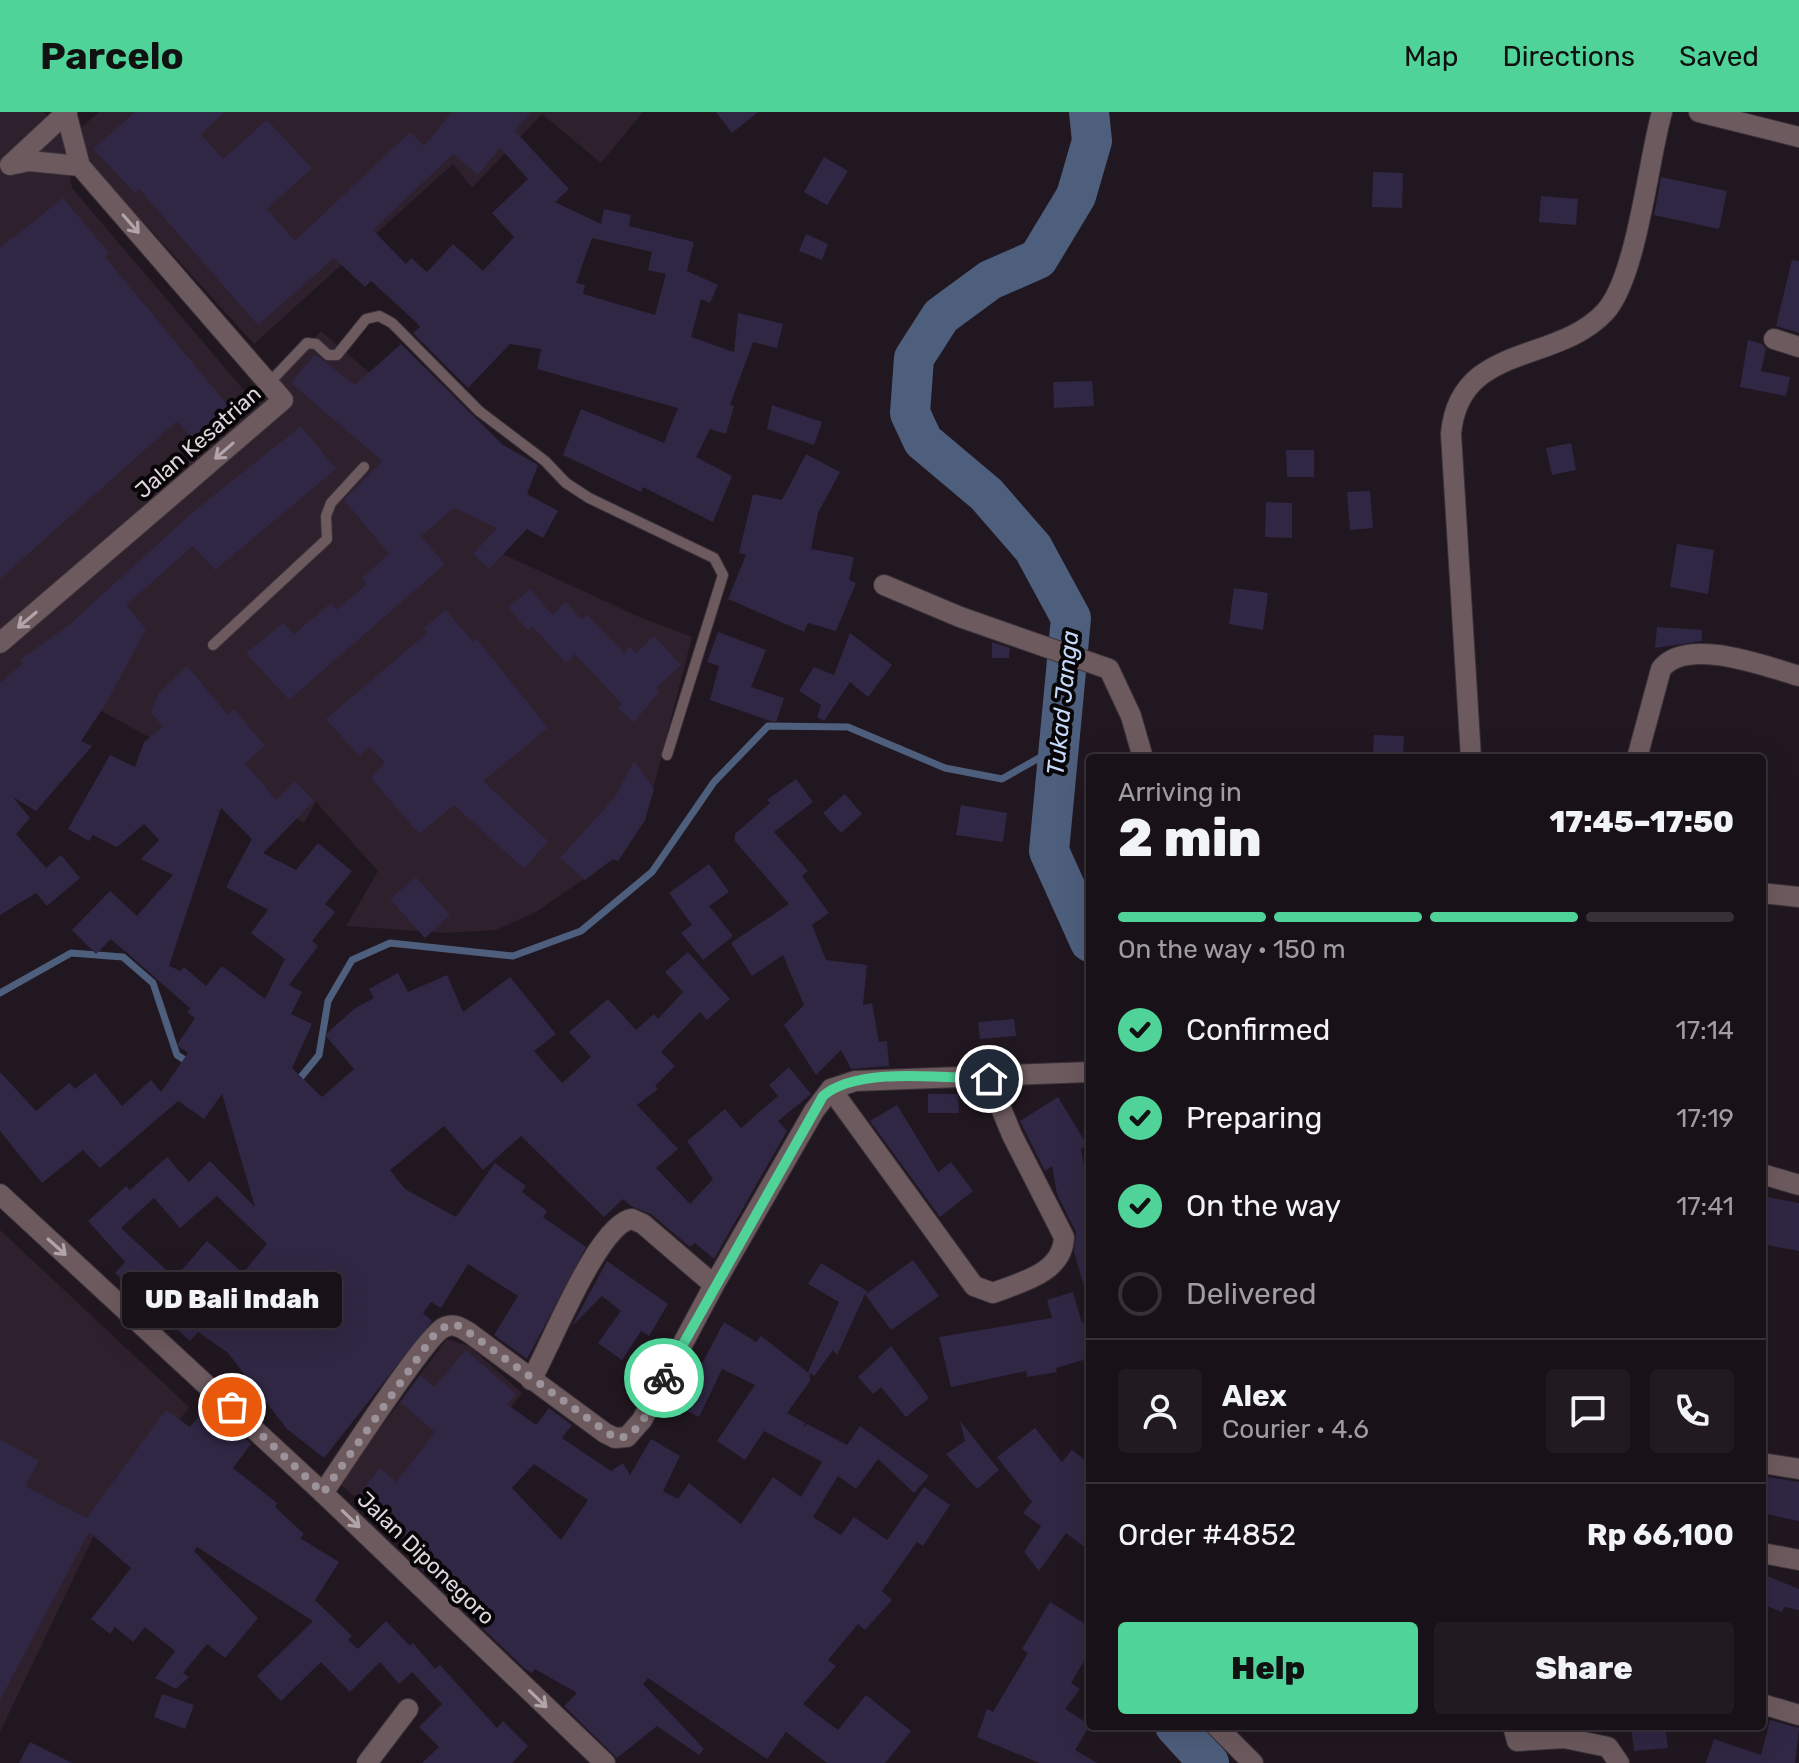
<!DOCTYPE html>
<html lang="en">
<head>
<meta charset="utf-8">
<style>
	body { margin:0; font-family:Rubik,sans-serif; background:#221a21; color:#f1f3f6; height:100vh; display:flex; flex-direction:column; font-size:30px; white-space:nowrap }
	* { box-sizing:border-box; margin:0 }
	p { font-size:26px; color:#9f9da2 }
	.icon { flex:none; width:44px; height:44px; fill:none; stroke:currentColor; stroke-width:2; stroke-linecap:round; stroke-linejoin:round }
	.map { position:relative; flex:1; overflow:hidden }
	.sheet { position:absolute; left:1086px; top:642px; width:680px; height:976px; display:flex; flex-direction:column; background:#191118; border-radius:8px; box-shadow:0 8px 32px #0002,0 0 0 2px #373137 }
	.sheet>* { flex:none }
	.pin { position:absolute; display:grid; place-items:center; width:68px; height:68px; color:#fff; margin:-34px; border:4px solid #fff; border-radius:50%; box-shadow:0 2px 8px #0007 }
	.courier { position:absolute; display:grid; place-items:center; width:80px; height:80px; margin:-40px; border:6px solid #4fd398; border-radius:50%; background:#fff; color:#222; box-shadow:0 2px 10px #0007 }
	.bubble { position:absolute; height:56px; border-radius:8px; background:#191118; box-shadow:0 8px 32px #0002,0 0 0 2px #373137; font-size:26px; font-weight:800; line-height:56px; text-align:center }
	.overview em { font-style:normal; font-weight:800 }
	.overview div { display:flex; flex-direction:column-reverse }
	.overview { display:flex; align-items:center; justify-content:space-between; height:136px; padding:0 32px }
	h1 { font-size:52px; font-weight:800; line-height:60px }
	.bar { display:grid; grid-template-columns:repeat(4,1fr); gap:12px 8px; align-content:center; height:96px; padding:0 32px }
	.bar i { height:10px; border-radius:6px; background:#373137 }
	.bar .selected { background:#4fd398 }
	.bar p { grid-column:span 4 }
	.line { display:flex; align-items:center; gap:20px; padding:0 32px; border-top:2px solid #373137 }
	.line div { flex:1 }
	.round { display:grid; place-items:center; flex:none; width:84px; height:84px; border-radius:8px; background:#221a21 }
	ol { padding:0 32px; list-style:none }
	li { display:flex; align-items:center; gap:24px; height:88px }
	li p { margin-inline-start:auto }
	li .icon { padding:8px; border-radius:50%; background:#4fd398; color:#111; stroke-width:4 }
	li:last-child { color:#9f9da2 }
	li i { width:44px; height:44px; border:4px solid #373137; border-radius:50% }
	.primary-button { display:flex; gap:16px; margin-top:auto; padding:16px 32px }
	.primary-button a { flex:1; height:92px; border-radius:8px; background:#4fd398; color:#111; font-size:32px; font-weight:800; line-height:92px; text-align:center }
	.primary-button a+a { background:#221a21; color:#f1f3f6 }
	header { display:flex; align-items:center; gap:48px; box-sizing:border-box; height:112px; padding:0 40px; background:#4fd398; color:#111 }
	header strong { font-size:38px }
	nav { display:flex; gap:44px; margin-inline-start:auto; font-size:28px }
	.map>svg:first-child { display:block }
	.built { fill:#2f202d }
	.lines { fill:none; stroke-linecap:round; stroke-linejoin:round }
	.stream { stroke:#4e5f7e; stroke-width:7 }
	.river { stroke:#4e5f7e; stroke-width:40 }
	.building { fill:#302744; fill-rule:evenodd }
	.service-casing { stroke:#3b323a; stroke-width:12 }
	.minor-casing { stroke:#3b323a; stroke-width:22 }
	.tertiary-casing { stroke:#3b323a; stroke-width:22 }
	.service { stroke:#6d5a5e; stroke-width:10 }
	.minor { stroke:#6d5a5e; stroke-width:20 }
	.tertiary { stroke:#6d5a5e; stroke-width:20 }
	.oneway { stroke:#b1a4aa }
	.done { stroke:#9c939a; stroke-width:8; stroke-dasharray:0 14.4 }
	.route { stroke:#4fd398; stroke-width:10 }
	.labels { text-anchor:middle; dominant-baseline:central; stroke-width:8; stroke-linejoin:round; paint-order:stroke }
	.street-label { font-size:22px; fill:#ded6dc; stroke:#080507 }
	.water-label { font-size:24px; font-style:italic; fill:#c6d8f9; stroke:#080507 }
</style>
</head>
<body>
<header>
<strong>Parcelo</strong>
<nav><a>Map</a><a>Directions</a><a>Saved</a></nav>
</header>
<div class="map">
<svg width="1799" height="1651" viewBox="0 0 1799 1651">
	<rect width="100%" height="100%" fill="#211720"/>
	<g class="built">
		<polygon points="0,0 44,0 62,24 72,76 254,290 321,219 528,397 496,439 642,506 692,525 645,708 618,749 613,747 536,800 496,818 445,821 346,814 378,759 316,690 304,711 96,596 0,629"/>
		<polygon points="99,0 643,0 601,51 542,2 472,76 453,52 254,232 91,52 81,16"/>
		<polygon points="0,1118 189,1295 94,1423 0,1620"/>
		<polygon points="447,1227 469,1234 522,1281 405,1429 339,1371"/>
	</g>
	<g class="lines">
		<g class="stream">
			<polyline points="0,881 71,841 123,845 153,871 177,943 191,952"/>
			<polyline points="296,971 319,943 328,889 352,848 390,831 513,844 581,819 652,760 714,670 768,614 848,615 945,656 1002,667 1060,634"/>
		</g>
		<g class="river">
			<polyline points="1089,0 1092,29 1076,84 1038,147 990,168 941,204 914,246 910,301 923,329 986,382 1033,436 1071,506 1049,739 1090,830"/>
			<polyline points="1175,1614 1209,1651"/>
		</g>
	</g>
	<g class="building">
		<path d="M 135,0 L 225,0 L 201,22 L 223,47 L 267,8 L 312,56 L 267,97 L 295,129 L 410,20 L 424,34 L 452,0 L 531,0 L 515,19 L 569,77 L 555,90 L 601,112 L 604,97 L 631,103 L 629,114 L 694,130 L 687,159 L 718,173 L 710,191 L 701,187 L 691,225 L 734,240 L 738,201 L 783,212 L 777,236 L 753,230 L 730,293 L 734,294 L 726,322 L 710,317 L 696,345 L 732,364 L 713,410 L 643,375 L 641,380 L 563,343 L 581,297 L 664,331 L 678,296 L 537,257 L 541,237 L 510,232 L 468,276 L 413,221 L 420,215 L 416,210 L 371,169 L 365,175 L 334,146 L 258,213 L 139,77 L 135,81 L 93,37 ZM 500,36 L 528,67 L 492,101 L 514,125 L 483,159 L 453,132 L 427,160 L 411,146 L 406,152 L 373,118 L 453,42 L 478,63 ZM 592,126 L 652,140 L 648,158 L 666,162 L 655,203 L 583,182 L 585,173 L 576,171 Z"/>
		<polygon points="716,0 758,0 732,21"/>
		<polygon points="824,45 848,59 827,93 804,80"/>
		<polygon points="1373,60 1403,61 1402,96 1372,95"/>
		<polygon points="1661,65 1727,79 1719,117 1654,103"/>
		<polygon points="1541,84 1578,87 1576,113 1539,110"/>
		<polygon points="63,86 109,141 105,145 230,296 193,328 177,309 0,467 0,136"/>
		<polygon points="806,122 828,132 822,148 799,139"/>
		<polygon points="1792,148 1799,149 1799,221 1776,214"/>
		<polygon points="1748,228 1762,232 1766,237 1761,259 1790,265 1786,284 1740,275"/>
		<polygon points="401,232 503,333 538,353 527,382 558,399 543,426 527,417 489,457 473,442 497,416 454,396 421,424 445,452 289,588 246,541 283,511 294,522 331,491 336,498 367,472 362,466 389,442 344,388 382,349 291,271 315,242 355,273"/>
		<polygon points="1092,269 1094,294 1054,296 1053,270"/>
		<polygon points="772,293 822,310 814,333 767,317"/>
		<polygon points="301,314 336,357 215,458 193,434 126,493 146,517 107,590 81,629 92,634 36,699 13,685 30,706 16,722 46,756 61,743 80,766 47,794 36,781 0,803 0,571 23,551 20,548 70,512 193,400"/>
		<polygon points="1571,331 1576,358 1552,363 1546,336"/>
		<polygon points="1286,338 1314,338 1314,365 1287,365"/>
		<polygon points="806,342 840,360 818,401 811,437 854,445 849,468 856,471 836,519 808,511 804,520 728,487 746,443 739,441 753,382 782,388"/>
		<polygon points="1370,379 1373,416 1350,418 1347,380"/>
		<polygon points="1266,390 1292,391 1292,426 1265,425"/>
		<polygon points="1677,432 1714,438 1708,482 1670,475"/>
		<polygon points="1234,476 1268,481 1263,518 1229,512"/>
		<polygon points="531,477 552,503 566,490 582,508 587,503 624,541 630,535 636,541 654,524 681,553 657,575 659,580 634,610 618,596 622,592 575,542 566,551 533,515 528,519 508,495"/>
		<polygon points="446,498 473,530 476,526 548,616 483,669 548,729 524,757 454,693 419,722 371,666 385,650 369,635 359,644 326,607 427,521 424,516"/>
		<polygon points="1657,515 1702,518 1702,529 1655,536"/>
		<polygon points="718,520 766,538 751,575 784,586 776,611 710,588 719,554 707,550"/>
		<polygon points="850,521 892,553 868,585 850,570 824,609 817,605 821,593 799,579 814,555 834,563"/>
		<polygon points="992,530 1010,536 1009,546 992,546"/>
		<path d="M 187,554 L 228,603 L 234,597 L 265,634 L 245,651 L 276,688 L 295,669 L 314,689 L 263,741 L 296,758 L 318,731 L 352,759 L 325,792 L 335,800 L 312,829 L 318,834 L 289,873 L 302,880 L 291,902 L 312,912 L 292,956 L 322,985 L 354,957 L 325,923 L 354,897 L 374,886 L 369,877 L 398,861 L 408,880 L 447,863 L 463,900 L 510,865 L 556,922 L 534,939 L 562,971 L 591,945 L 569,920 L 608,887 L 636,918 L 654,902 L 658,907 L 683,880 L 665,860 L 688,840 L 730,887 L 707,908 L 700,900 L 661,940 L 675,954 L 655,974 L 658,977 L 637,993 L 678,1037 L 656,1056 L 690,1092 L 713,1067 L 687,1029 L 725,997 L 741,1016 L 778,984 L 769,973 L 789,955 L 811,982 L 778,1009 L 787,1019 L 714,1147 L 695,1131 L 690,1135 L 651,1102 L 631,1094 L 623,1087 L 604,1105 L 521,1024 L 483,1058 L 444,1014 L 390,1058 L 405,1077 L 456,1105 L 495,1051 L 526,1074 L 522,1080 L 547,1099 L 543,1105 L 586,1135 L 527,1247 L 494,1223 L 518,1184 L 468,1152 L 441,1196 L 431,1190 L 423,1201 L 432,1209 L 324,1346 L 287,1317 L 228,1241 L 198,1220 L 190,1229 L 115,1161 L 125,1150 L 88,1109 L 126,1074 L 130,1078 L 167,1045 L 189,1070 L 210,1049 L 255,1095 L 222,982 L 204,1007 L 178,989 L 100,1056 L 83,1038 L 42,1071 L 0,1019 L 0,960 L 36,999 L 69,971 L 75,977 L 95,961 L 122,994 L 151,968 L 161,980 L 188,941 L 177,933 L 195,906 L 187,900 L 190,896 L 111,827 L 96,842 L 72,818 L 110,779 L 137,804 L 173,763 L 141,747 L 159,728 L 144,712 L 117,735 L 93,723 L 89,729 L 68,717 L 110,643 L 135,655 L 144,630 L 163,615 L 151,600 L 158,582 ZM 221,696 L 252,727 L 226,775 L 268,798 L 251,821 L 285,847 L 265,887 L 222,854 L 206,874 L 184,855 L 181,859 L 169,854 ZM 217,1084 L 267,1132 L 243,1161 L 207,1129 L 175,1166 L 121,1116 L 154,1086 L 180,1116 Z"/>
		<polygon points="1374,623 1404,624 1403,642 1373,641"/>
		<polygon points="634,649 654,677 645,708 618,749 613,747 585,768 560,746 615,685"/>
		<polygon points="796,667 813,690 774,720 808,759 802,764 829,801 812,813 826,848 867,853 863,893 872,891 879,930 887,929 889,954 851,957 841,938 816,963 784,913 804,893 783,843 752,864 731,831 789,792 735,729 735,722 770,691 767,688"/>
		<polygon points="845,682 862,702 841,721 823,701"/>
		<polygon points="961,693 1007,701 1003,730 956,723"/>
		<polygon points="709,752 729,780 709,794 733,824 703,848 681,821 692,813 669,781"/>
		<polygon points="416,765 450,803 425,826 390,787"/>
		<polygon points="1014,907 1016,924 980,927 978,910"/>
		<polygon points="928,982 958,982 959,1001 928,1001"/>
		<polygon points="1058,985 1087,1033 1081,1037 1090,1090 1090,1176 1085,1177 1074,1140 1076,1120 1057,1082 1052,1054 1045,1059 1020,1009"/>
		<polygon points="897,993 938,1060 951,1050 973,1079 940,1105 870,1009"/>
		<polygon points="1762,1084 1799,1091 1799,1139 1762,1132"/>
		<polygon points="913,1148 939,1184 891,1218 865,1182 837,1243 833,1238 814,1264 808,1260 839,1190 808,1172 821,1151 867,1179 866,1182"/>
		<polygon points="607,1149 668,1192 649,1224 641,1219 622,1248 598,1231 621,1199 602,1184 572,1214"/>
		<polygon points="1073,1180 1082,1211 1090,1209 1090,1246 1056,1256 1057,1260 1027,1265 1026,1259 951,1275 939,1225 1052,1206 1047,1188"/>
		<path d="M 724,1210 L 756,1230 L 761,1224 L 810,1262 L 810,1269 L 787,1301 L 805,1311 L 803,1315 L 807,1312 L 847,1333 L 860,1314 L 929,1364 L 914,1381 L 878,1347 L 856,1377 L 838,1364 L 813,1405 L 841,1423 L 854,1405 L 887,1428 L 924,1375 L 950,1393 L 923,1434 L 917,1430 L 882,1479 L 892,1488 L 865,1518 L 858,1512 L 828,1548 L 836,1554 L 803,1592 L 838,1618 L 866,1583 L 911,1619 L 885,1651 L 827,1651 L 786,1620 L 767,1647 L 648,1566 L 643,1572 L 704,1637 L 699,1643 L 657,1614 L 617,1646 L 564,1594 L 577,1581 L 535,1557 L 532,1561 L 524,1556 L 420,1456 L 427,1448 L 356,1386 L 380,1356 L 396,1370 L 435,1320 L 400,1290 L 420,1263 L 434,1275 L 466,1238 L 516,1282 L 507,1292 L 536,1313 L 549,1296 L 572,1313 L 562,1326 L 611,1359 L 623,1351 L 630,1363 L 651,1327 L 680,1344 L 663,1379 L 678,1387 L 689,1371 L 741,1412 L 773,1365 L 801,1385 L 822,1350 L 764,1319 L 745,1348 L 717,1329 L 755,1273 L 722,1257 L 699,1305 L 674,1293 L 682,1277 L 687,1280 ZM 534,1352 L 588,1388 L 561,1428 L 512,1376 Z"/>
		<polygon points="891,1234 929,1286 906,1305 881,1275 873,1282 858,1265"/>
		<polygon points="207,1294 251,1332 233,1356 277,1391 275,1395 304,1422 300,1426 339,1450 315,1488 352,1524 348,1528 358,1537 386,1509 410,1534 413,1531 435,1557 440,1553 497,1616 503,1609 528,1634 512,1651 422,1651 439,1635 419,1615 442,1592 412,1560 399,1572 380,1550 350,1580 321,1550 281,1589 257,1564 313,1509 197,1435 194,1439 258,1506 225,1546 207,1532 183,1561 189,1565 176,1577 155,1566 175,1539 145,1515 133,1530 115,1515 110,1522 91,1507 131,1456 89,1420 0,1588 0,1327 39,1349 25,1374 86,1406 166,1298 190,1315"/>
		<polygon points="960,1309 999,1358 977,1377 946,1342 965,1329"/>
		<polygon points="1035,1316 1062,1350 1072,1338 1090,1352 1090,1439 1066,1421 1039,1459 1024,1440 1041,1414 1023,1401 1032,1390 997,1345"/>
		<polygon points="1762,1364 1799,1370 1799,1409 1762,1401"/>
		<polygon points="1762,1462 1799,1477 1799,1498 1784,1495 1782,1500 1762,1492"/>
		<polygon points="1050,1490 1090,1515 1090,1539 1071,1571 1080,1577 1065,1597 1090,1613 1075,1638 1097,1651 1039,1651 977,1625 987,1597 993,1600 1028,1541 1022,1537"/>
		<polygon points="162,1582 194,1593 185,1617 154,1605"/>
		<polygon points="1770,1608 1799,1616 1795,1651 1706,1651 1714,1627 1761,1643"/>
		<polygon points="1631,1614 1665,1614 1668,1636 1634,1639"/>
		<polygon points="30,1630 72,1651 19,1651"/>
	</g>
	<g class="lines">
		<defs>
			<g id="service">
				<polyline points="269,271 307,231 316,232 328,243 337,243 366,207 379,204 392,211 479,299 545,349 566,371 589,386 714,446 723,463 667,643"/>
				<polyline points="213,533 327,427 326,404 331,391 364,355"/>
			</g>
			<g id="minor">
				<polyline points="1699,0 1799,25"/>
				<polyline points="1774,227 1799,235"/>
				<polyline points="884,473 960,505 1109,557 1131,604 1143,646"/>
				<path d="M 1471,646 L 1451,322 C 1459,230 1556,253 1605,200 C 1637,165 1648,49 1662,0"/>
				<path d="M 1637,646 L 1661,557 C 1686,524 1765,554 1799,564"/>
				<polyline points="1762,781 1799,785"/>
				<path d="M 831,977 L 974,1174 L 993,1181 C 1021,1170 1063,1161 1064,1125 L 1012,1023 L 989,967"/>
				<polyline points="1762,1062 1799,1073"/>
				<path d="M 531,1268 C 550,1236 598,1111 632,1107 L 643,1112 L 714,1173"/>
				<polyline points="1762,1351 1799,1357"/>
				<path d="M 323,1381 C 342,1354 424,1226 443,1216 C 454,1210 462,1216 471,1222 L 605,1321 L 615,1326 L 627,1325 L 642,1308 L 714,1173 L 814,999 L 831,977 L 855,969 L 1090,960"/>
				<polyline points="1762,1441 1799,1448"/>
				<polyline points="1762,1592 1799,1603"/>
				<polyline points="1216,1614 1253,1651"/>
				<polyline points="1513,1614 1517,1629 1564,1626 1608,1635 1619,1651"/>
				<polyline points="367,1651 408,1597"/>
			</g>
			<g id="tertiary">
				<polyline points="66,0 80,54"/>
				<polyline points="11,52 67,0"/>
				<polyline points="0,531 283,288 80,54 29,49 10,53"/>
				<polyline points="0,1082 323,1381 605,1651"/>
			</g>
		</defs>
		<use href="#service" class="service-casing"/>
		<use href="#minor" class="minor-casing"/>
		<use href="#tertiary" class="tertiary-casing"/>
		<use href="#service" class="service"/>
		<use href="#minor" class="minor"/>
		<use href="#tertiary" class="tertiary"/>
	</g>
	<defs><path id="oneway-shaft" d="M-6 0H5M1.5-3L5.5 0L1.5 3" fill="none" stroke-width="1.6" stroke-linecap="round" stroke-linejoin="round" transform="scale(2)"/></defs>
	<g class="oneway">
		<use href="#oneway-shaft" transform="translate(131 112) rotate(49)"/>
		<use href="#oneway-shaft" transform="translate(224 339) rotate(139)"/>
		<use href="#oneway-shaft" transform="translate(27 508) rotate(140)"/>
		<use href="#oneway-shaft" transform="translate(57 1135) rotate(42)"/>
		<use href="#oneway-shaft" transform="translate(351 1407) rotate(44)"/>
		<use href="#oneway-shaft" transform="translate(538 1587) rotate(44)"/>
	</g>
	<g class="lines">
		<path class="done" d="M 232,1295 L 323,1381 L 434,1223 L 446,1214 L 457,1213 L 471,1222 L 615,1326 C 641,1328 654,1285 664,1266"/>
		<path class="route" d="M 664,1266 L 823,984 C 857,954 945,966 989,967"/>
	</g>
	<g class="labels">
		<g class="street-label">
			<text transform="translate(198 330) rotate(-41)">Jalan Kesatrian</text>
			<text transform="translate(426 1446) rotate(44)">Jalan Diponegoro</text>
		</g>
		<g class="water-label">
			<text transform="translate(1063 591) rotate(-84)">Tukad Janga</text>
		</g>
	</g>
</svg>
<div class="pin" style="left:232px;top:1295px;background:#ea580c"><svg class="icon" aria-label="bag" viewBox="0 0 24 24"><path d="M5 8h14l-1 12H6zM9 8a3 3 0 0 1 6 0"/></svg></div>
<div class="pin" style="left:989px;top:967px;background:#1f2937"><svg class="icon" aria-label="home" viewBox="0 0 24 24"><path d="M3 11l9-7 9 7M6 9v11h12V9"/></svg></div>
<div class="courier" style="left:664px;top:1266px"><svg class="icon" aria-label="bike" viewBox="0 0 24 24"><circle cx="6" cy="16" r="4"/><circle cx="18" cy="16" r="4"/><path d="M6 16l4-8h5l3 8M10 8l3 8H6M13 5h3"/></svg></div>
<div class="bubble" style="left:122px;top:1160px;width:220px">UD Bali Indah</div>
<section class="sheet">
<div class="overview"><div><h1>2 min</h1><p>Arriving in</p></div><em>17:45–17:50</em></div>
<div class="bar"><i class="selected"></i><i class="selected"></i><i class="selected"></i><i></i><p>On the way · 150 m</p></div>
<ol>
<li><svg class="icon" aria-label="check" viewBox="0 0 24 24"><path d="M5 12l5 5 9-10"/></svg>Confirmed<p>17:14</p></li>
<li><svg class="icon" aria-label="check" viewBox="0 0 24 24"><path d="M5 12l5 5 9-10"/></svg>Preparing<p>17:19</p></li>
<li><svg class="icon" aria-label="check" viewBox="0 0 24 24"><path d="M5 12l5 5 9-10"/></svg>On the way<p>17:41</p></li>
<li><i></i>Delivered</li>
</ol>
<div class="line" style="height:144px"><a class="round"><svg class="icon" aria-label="person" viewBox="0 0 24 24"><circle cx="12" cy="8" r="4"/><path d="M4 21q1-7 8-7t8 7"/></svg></a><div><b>Alex</b><p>Courier · 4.6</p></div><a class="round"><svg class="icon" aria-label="chat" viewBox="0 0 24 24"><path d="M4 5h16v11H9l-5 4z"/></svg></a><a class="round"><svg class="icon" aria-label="phone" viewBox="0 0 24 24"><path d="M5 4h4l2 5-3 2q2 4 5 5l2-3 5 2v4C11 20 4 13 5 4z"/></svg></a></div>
<div class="line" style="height:104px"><div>Order #4852</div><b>Rp 66,100</b></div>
<div class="primary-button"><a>Help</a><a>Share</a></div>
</section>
</div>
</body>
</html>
